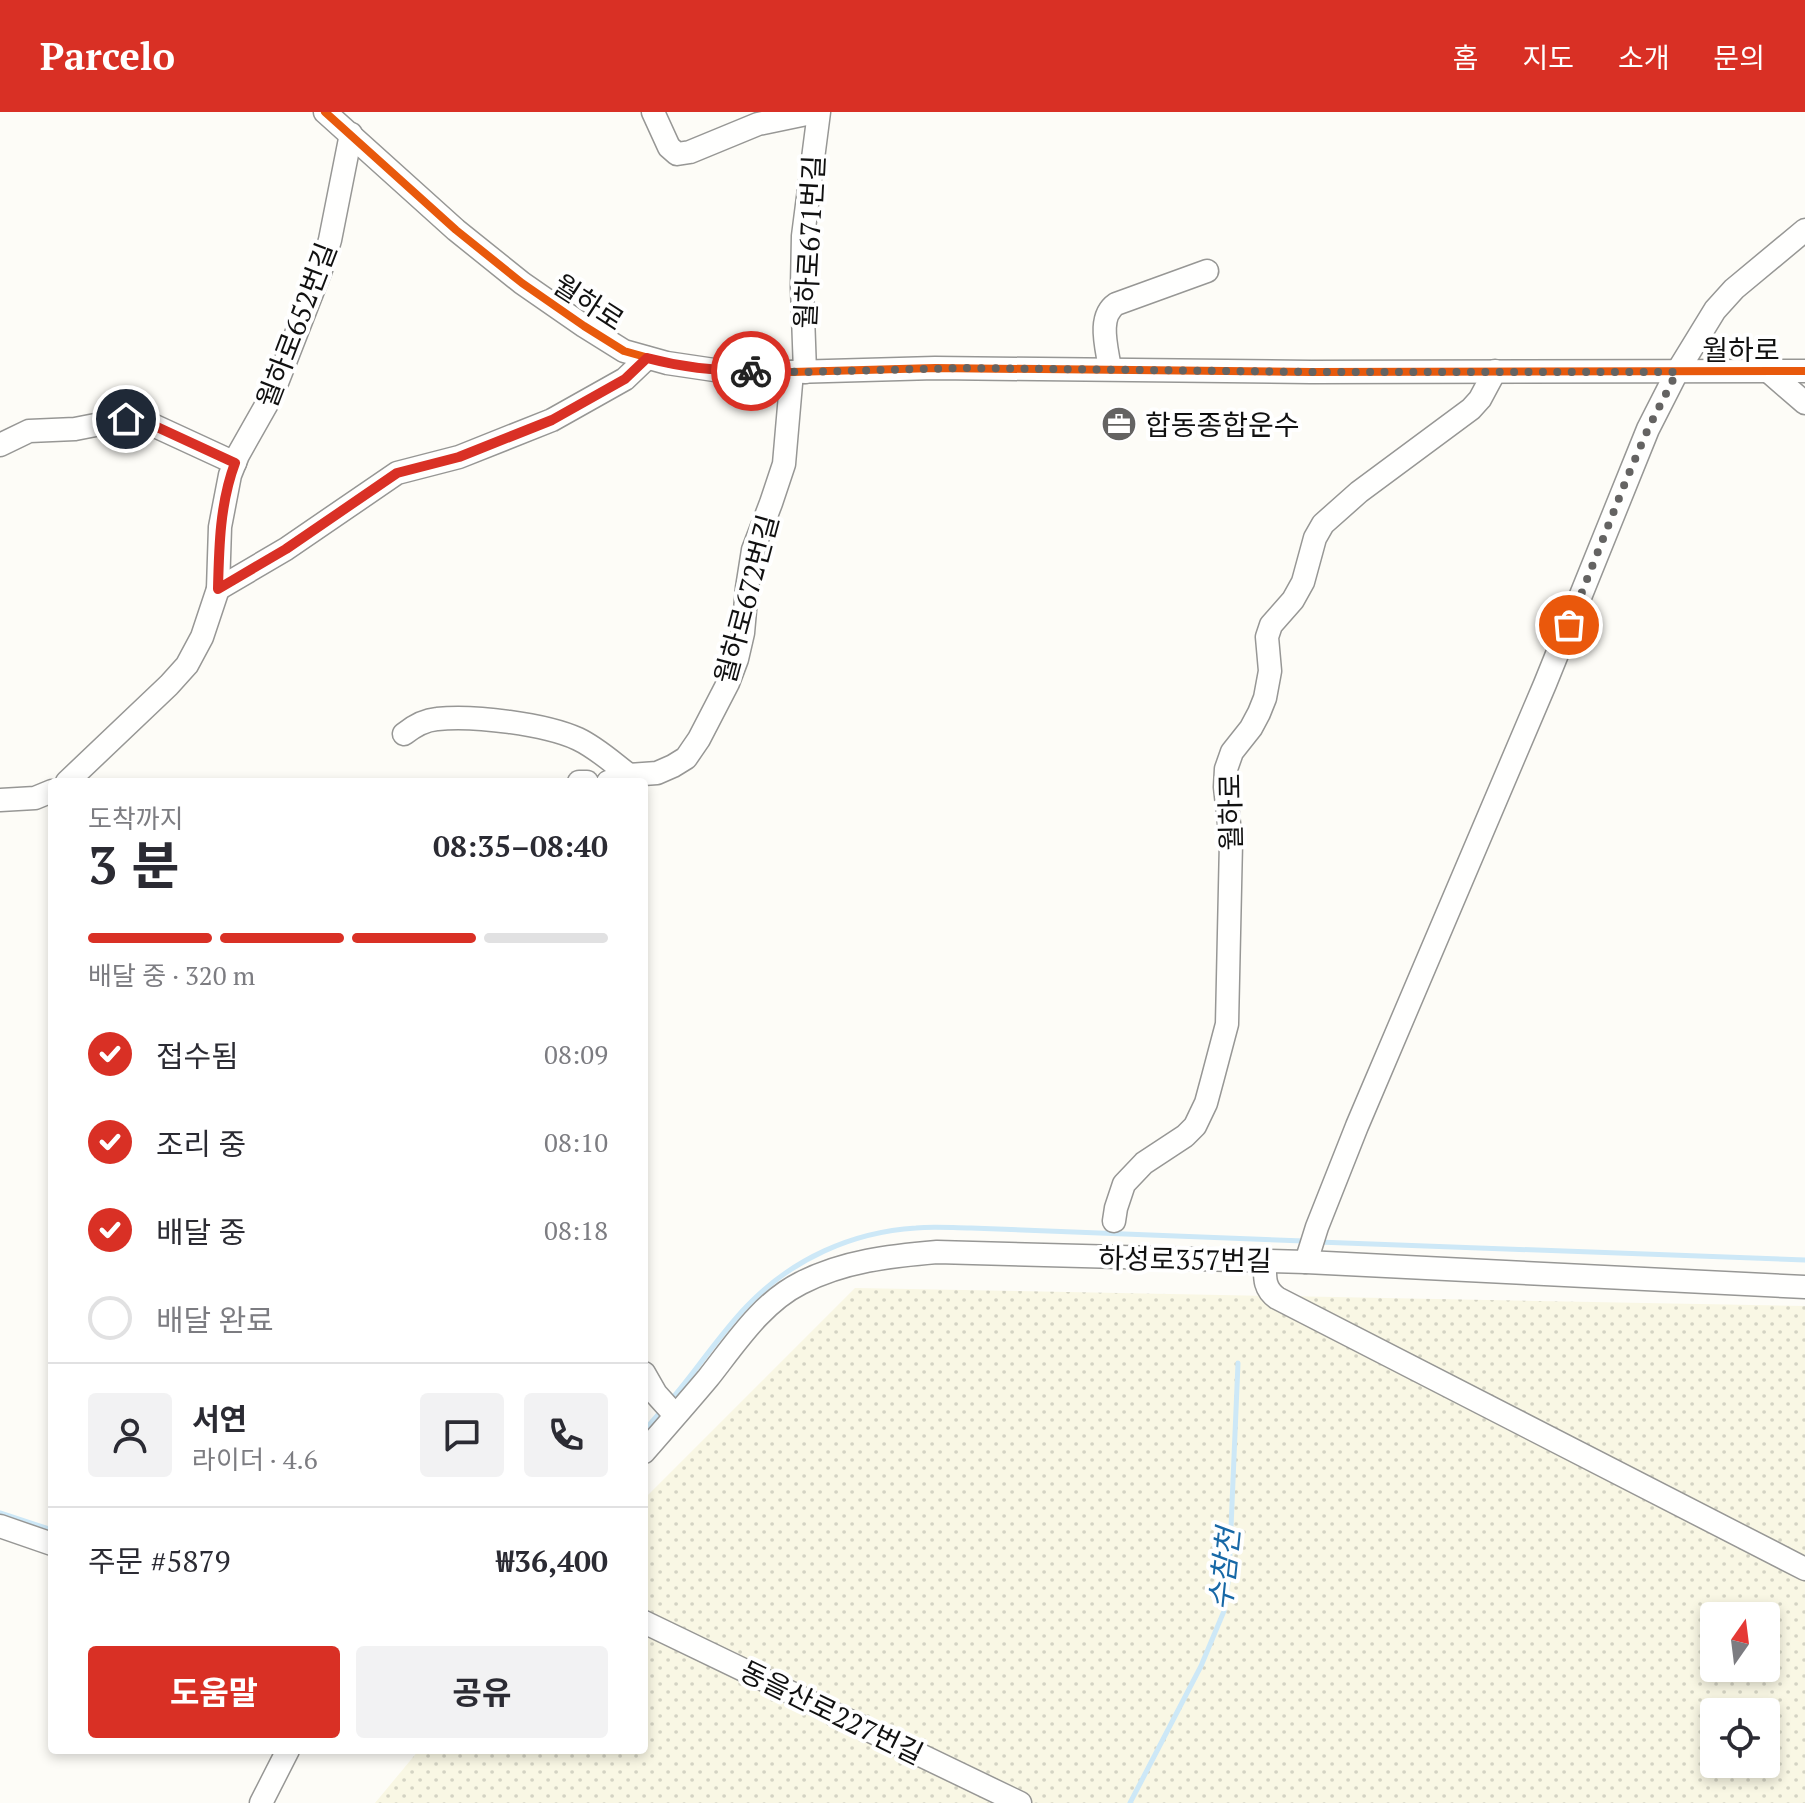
<!DOCTYPE html>
<html lang="ko">
<head>
<meta charset="utf-8">
<style>
	body { margin:0; font-family:"PT Serif","Noto Sans KR",serif; background:#f2f2f3; color:#2b2b33; height:100vh; display:flex; flex-direction:column; font-size:30px; white-space:nowrap }
	* { box-sizing:border-box; margin:0 }
	p { font-size:26px; color:#7c7c81 }
	.icon { flex:none; width:44px; height:44px; fill:none; stroke:currentColor; stroke-width:2; stroke-linecap:round; stroke-linejoin:round }
	.map { position:relative; flex:1; overflow:hidden }
	.sheet { position:absolute; left:48px; top:666px; width:600px; height:976px; display:flex; flex-direction:column; background:#fff; border-radius:8px; box-shadow:0 4px 12px #0003 }
	.sheet>* { flex:none }
	.needle { width:52px; rotate:14deg }
	.controls { position:absolute; left:1700px; top:1490px; display:grid; gap:16px }
	.controls a { display:grid; place-items:center; width:80px; height:80px; border-radius:8px; background:#fff; box-shadow:0 4px 12px #0003; font-size:40px }
	.pin { position:absolute; display:grid; place-items:center; width:68px; height:68px; color:#fff; margin:-34px; border:4px solid #fff; border-radius:50%; box-shadow:0 2px 8px #0007 }
	.courier { position:absolute; display:grid; place-items:center; width:80px; height:80px; margin:-40px; border:6px solid #d93025; border-radius:50%; background:#fff; color:#222; box-shadow:0 2px 10px #0007 }
	.head em { font-style:normal; font-weight:700 }
	.head div { display:flex; flex-direction:column-reverse }
	.head { display:flex; align-items:center; justify-content:space-between; height:136px; padding:0 40px }
	h1 { font-size:52px; font-weight:700; line-height:60px }
	.bar { display:grid; grid-template-columns:repeat(4,1fr); gap:12px 8px; align-content:center; height:96px; padding:0 40px }
	.bar i { height:10px; border-radius:6px; background:#e1e1e2 }
	.bar .selected { background:#d93025 }
	.bar p { grid-column:span 4 }
	.line { display:flex; align-items:center; gap:20px; padding:0 40px; border-top:2px solid #e1e1e2 }
	.line div { flex:1 }
	.round { display:grid; place-items:center; flex:none; width:84px; height:84px; border-radius:8px; background:#f2f2f3 }
	ol { padding:0 40px; list-style:none }
	li { display:flex; align-items:center; gap:24px; height:88px }
	li p { margin-inline-start:auto }
	li .icon { padding:8px; border-radius:50%; background:#d93025; color:#fff; stroke-width:4 }
	li:last-child { color:#7c7c81 }
	li i { width:44px; height:44px; border:4px solid #e1e1e2; border-radius:50% }
	.primary-button { display:flex; gap:16px; margin-top:auto; padding:16px 40px }
	.primary-button a { flex:1; height:92px; border-radius:8px; background:#d93025; color:#fff; font-size:32px; font-weight:700; line-height:92px; text-align:center }
	.primary-button a+a { background:#f2f2f3; color:#2b2b33 }
	header { display:flex; align-items:center; gap:48px; box-sizing:border-box; height:112px; padding:0 40px; background:#d93025; color:#fff }
	header strong { font-size:38px }
	nav { display:flex; gap:44px; margin-inline-start:auto; font-size:28px }
	.map>svg:first-child { display:block }
	.farmland { fill:url(#farmland-dots); fill-rule:evenodd }
	.lines { fill:none; stroke-linecap:round; stroke-linejoin:round }
	.stream { stroke:#cde8f7; stroke-width:5 }
	.minor-casing { stroke:#979795; stroke-width:25 }
	.minor { stroke:#fffffe; stroke-width:22 }
	.cycleway-casing { stroke:#fff; stroke-width:13 }
	.cycleway { stroke:#e8590c; stroke-width:8 }
	.done { stroke:#646362; stroke-width:8; stroke-dasharray:0 14.4 }
	.route { stroke:#d93025; stroke-width:10 }
	.labels { text-anchor:middle; dominant-baseline:central; stroke-width:8; stroke-linejoin:round; paint-order:stroke }
	.street-label { font-size:28px; fill:#111; stroke:#fff }
	.poi-label { font-size:28px; fill:#111; stroke:#fff; text-anchor:start }
	.water-label { font-size:30px; font-style:italic; fill:#1768a6; stroke:#fff }
</style>
</head>
<body>
<header>
<strong>Parcelo</strong>
<nav><a>홈</a><a>지도</a><a>소개</a><a>문의</a></nav>
</header>
<div class="map">
<svg width="1805" height="1691" viewBox="0 0 1805 1691">
	<defs>
		<pattern id="farmland-dots" width="8" height="8" patternUnits="userSpaceOnUse" patternTransform="scale(2)"><rect width="8" height="8" fill="#f9f7e4"/><path d="M2 2h.1M6 6h.1" fill="none" stroke="#d4d3c3" stroke-width="1.8" stroke-linecap="round"/></pattern>
	</defs>
	<rect width="100%" height="100%" fill="#fdfcf7"/>
	<path class="farmland" d="M 855,1176 L 1805,1194 L 1805,1691 L 375,1691 L 419,1638 L 644,1638 L 644,1387 ZM 1714,1504 L 1766,1504 L 1766,1556 L 1714,1556 ZM 1714,1600 L 1766,1600 L 1766,1652 L 1714,1652 Z"/>
	<g class="lines">
		<g class="stream">
			<polyline points="1318,1130 1805,1148"/>
			<path d="M 670,1289 C 697,1258 719,1223 747,1194 C 792,1147 852,1120 916,1116 C 934,1114 953,1116 971,1116 L 1304,1129"/>
			<polyline points="644,1319 663,1297"/>
			<polyline points="0,1401 52,1418"/>
			<polyline points="1130,1691 1201,1554 1224,1499 1229,1463 1238,1251"/>
		</g>
		<defs>
			<g id="minor">
				<polyline points="325,0 456,118 522,171 584,214 624,239 667,251 721,259 792,260 935,256 1311,260 1805,259"/>
				<polyline points="653,0 669,35 677,42 690,40 758,12 816,0"/>
				<path d="M 1110,257 C 1107,236 1097,205 1116,192 L 1207,159"/>
				<polyline points="1768,259 1805,291"/>
				<polyline points="805,260 802,175 803,124 819,0"/>
				<polyline points="0,333 29,319 75,317 126,307 144,309 235,351"/>
				<polyline points="218,477 286,437 397,361 459,345 552,308 625,267 647,246"/>
				<path d="M 404,622 C 414,614 424,608 437,607 C 474,603 545,612 578,627 C 597,636 613,651 629,663"/>
				<polyline points="67,670 169,573 187,553 202,525 218,477 220,415 230,363 238,343 273,281 321,158 330,128 351,22"/>
				<polyline points="579,670 587,670"/>
				<polyline points="608,670 629,663 657,661 673,654 686,646 699,627 728,571 737,547 743,521 747,476 753,438 771,391 784,352 792,260"/>
				<polyline points="0,688 35,686 52,679"/>
				<polyline points="1114,1109 1116,1096 1124,1072 1144,1051 1185,1024 1195,1014 1206,991 1213,965 1227,912 1231,730 1225,675 1226,657 1232,640 1251,616 1259,601 1265,586 1270,559 1267,525 1271,513 1293,488 1303,470 1315,426 1323,412 1359,380 1471,297 1480,287 1495,259"/>
				<path d="M 1265,1149 C 1265,1164 1263,1176 1277,1186 L 1805,1457"/>
				<polyline points="1306,1150 1317,1115 1357,1014 1545,572 1648,317 1677,260 1715,198 1734,177 1805,118"/>
				<polyline points="644,1261 656,1282 675,1303"/>
				<path d="M 644,1340 C 665,1316 687,1291 708,1266 C 735,1232 761,1191 801,1171 C 844,1149 890,1144 937,1140 L 1306,1150 L 1805,1175"/>
				<polyline points="0,1414 52,1432"/>
				<polyline points="644,1510 1020,1691"/>
				<polyline points="261,1691 288,1638"/>
			</g>
		</defs>
		<use href="#minor" class="minor-casing"/>
		<use href="#minor" class="minor"/>
		<defs>
			<polyline id="cycleway" points="325,0 456,118 522,171 584,214 624,239 667,251 721,259 792,260 935,256 1311,260 1805,259"/>
		</defs>
		<use href="#cycleway" class="cycleway-casing"/>
		<use href="#cycleway" class="cycleway"/>
	</g>
	<g class="lines">
		<polyline class="done" points="751,259 805,260 964,256 1311,260 1677,260 1648,317 1627,366 1569,513"/>
		<path class="route" d="M 126,307 L 144,309 L 235,351 C 220,391 219,434 218,477 L 286,437 L 397,361 L 459,345 L 552,308 L 625,267 L 647,246 C 681,255 716,259 751,259"/>
	</g>
	<defs>
		<symbol id="office-disc" viewBox="-11 -11 22 22"><circle r="9.5" fill="#646362" stroke="#fff"/><path d="M-6-3h4V-5.5h4V-3h4V5H-6ZM-1-4.5V-3h2v-1.5ZM-6 0V1H6V0Z" fill="#fff"/></symbol>
	</defs>
	<g fill-rule="evenodd">
		<use href="#office-disc" x="1099" y="292" width="40" height="40"/>
	</g>
	<g class="labels">
		<g class="street-label">
			<text transform="translate(809 130) rotate(-87)">월하로671번길</text>
			<text transform="translate(589 190) rotate(33)">월하로</text>
			<text transform="translate(296 213) rotate(-69)">월하로652번길</text>
			<text x="1741" y="237">월하로</text>
			<text transform="translate(746 487) rotate(-75)">월하로672번길</text>
			<text transform="translate(1230 700) rotate(-91)">월하로</text>
			<text transform="translate(1185 1147) rotate(1)">하성로357번길</text>
			<text transform="translate(832 1600) rotate(26)">동을산로227번길</text>
		</g>
		<g class="poi-label">
			<text x="1145" y="312">합동종합운수</text>
		</g>
		<g class="water-label">
			<text transform="translate(1224 1457) rotate(-84)">수참천</text>
		</g>
	</g>
</svg>
<div class="controls">
<a><svg class="needle" viewBox="-14 -14 28 28"><path d="M0-13l5 13h-10z" fill="#e53935"/><path d="M0 13l5-13h-10z" fill="#7c7c81"/></svg></a>
<a><svg class="icon" aria-label="locate" viewBox="0 0 24 24"><circle cx="12" cy="12" r="6"/><path d="M12 2v4M12 18v4M2 12h4M18 12h4"/></svg></a>
</div>
<div class="pin" style="left:1569px;top:513px;background:#ea580c"><svg class="icon" aria-label="bag" viewBox="0 0 24 24"><path d="M5 8h14l-1 12H6zM9 8a3 3 0 0 1 6 0"/></svg></div>
<div class="pin" style="left:126px;top:307px;background:#1f2937"><svg class="icon" aria-label="home" viewBox="0 0 24 24"><path d="M3 11l9-7 9 7M6 9v11h12V9"/></svg></div>
<div class="courier" style="left:751px;top:259px"><svg class="icon" aria-label="bike" viewBox="0 0 24 24"><circle cx="6" cy="16" r="4"/><circle cx="18" cy="16" r="4"/><path d="M6 16l4-8h5l3 8M10 8l3 8H6M13 5h3"/></svg></div>
<section class="sheet">
<div class="head"><div><h1>3 분</h1><p>도착까지</p></div><em>08:35–08:40</em></div>
<div class="bar"><i class="selected"></i><i class="selected"></i><i class="selected"></i><i></i><p>배달 중 · 320 m</p></div>
<ol>
<li><svg class="icon" aria-label="check" viewBox="0 0 24 24"><path d="M5 12l5 5 9-10"/></svg>접수됨<p>08:09</p></li>
<li><svg class="icon" aria-label="check" viewBox="0 0 24 24"><path d="M5 12l5 5 9-10"/></svg>조리 중<p>08:10</p></li>
<li><svg class="icon" aria-label="check" viewBox="0 0 24 24"><path d="M5 12l5 5 9-10"/></svg>배달 중<p>08:18</p></li>
<li><i></i>배달 완료</li>
</ol>
<div class="line" style="height:144px"><a class="round"><svg class="icon" aria-label="person" viewBox="0 0 24 24"><circle cx="12" cy="8" r="4"/><path d="M4 21q1-7 8-7t8 7"/></svg></a><div><b>서연</b><p>라이더 · 4.6</p></div><a class="round"><svg class="icon" aria-label="chat" viewBox="0 0 24 24"><path d="M4 5h16v11H9l-5 4z"/></svg></a><a class="round"><svg class="icon" aria-label="phone" viewBox="0 0 24 24"><path d="M5 4h4l2 5-3 2q2 4 5 5l2-3 5 2v4C11 20 4 13 5 4z"/></svg></a></div>
<div class="line" style="height:104px"><div>주문 #5879</div><b>₩36,400</b></div>
<div class="primary-button"><a>도움말</a><a>공유</a></div>
</section>
</div>
</body>
</html>
